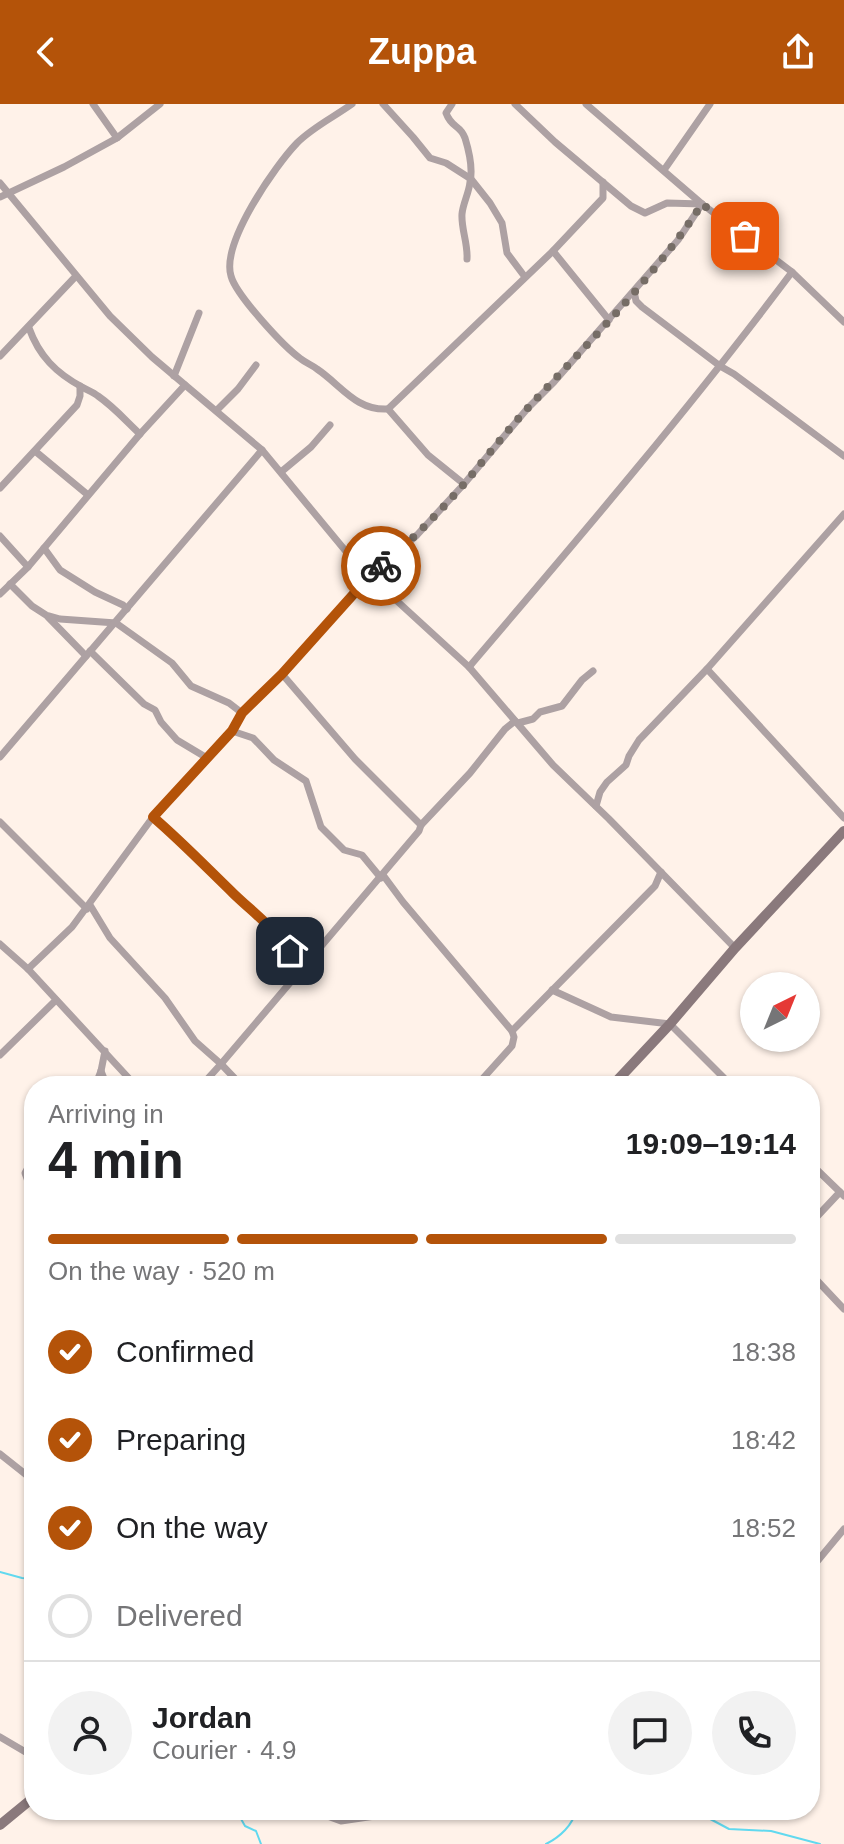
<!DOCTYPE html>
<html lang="en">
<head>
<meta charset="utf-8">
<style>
	body { margin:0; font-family:Arial,sans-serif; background:#f2f2f2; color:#202124; height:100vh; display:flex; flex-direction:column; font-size:30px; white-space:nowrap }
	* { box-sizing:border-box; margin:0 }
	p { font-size:26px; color:#757577 }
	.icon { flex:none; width:44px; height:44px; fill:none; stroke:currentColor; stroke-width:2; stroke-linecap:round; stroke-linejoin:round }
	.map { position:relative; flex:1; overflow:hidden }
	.side { position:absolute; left:24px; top:972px; width:796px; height:744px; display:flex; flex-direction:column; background:#fff; border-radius:32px; box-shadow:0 2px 6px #0004 }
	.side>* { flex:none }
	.needle { width:52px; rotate:43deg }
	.controls { position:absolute; left:740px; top:868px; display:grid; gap:16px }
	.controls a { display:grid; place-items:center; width:80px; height:80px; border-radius:50%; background:#fff; box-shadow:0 2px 6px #0004; font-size:40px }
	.pin { position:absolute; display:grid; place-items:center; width:68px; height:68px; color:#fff; margin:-34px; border-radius:16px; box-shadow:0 4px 12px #0006 }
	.courier { position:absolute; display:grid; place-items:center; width:80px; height:80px; margin:-40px; border:6px solid #b45309; border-radius:50%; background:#fff; color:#222; box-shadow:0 2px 10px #0007 }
	.head em { font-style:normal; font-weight:700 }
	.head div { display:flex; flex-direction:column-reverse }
	.head { display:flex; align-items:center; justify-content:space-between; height:136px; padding:0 24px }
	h1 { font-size:52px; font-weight:700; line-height:60px }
	.bar { display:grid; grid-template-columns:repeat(4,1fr); gap:12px 8px; align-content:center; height:96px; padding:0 24px }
	.bar i { height:10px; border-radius:6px; background:#e0e0e0 }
	.bar .active { background:#b45309 }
	.bar p { grid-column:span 4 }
	.line { display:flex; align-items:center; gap:20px; padding:0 24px; border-top:2px solid #e0e0e0 }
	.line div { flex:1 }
	.round { display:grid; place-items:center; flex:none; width:84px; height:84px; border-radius:42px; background:#f2f2f2 }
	ol { padding:0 24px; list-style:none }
	li { display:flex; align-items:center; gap:24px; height:88px }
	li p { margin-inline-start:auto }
	li .icon { padding:8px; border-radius:50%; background:#b45309; color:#fff; stroke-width:4 }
	li:last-child { color:#757577 }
	li i { width:44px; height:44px; border:4px solid #e0e0e0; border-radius:50% }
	header { display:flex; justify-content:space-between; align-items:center; height:104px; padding:0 24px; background:#b45309; color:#fff; font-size:36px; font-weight:700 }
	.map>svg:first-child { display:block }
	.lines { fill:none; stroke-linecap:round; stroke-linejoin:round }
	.stream { stroke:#61d9ef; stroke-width:2 }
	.street { stroke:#ada1a3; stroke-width:7 }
	.secondary { stroke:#8a797c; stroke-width:10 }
	.done { stroke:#766d66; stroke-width:8; stroke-dasharray:0 14.4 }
	.route { stroke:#b45309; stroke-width:10 }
</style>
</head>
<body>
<header><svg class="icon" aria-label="back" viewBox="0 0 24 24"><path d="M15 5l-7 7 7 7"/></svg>Zuppa<svg class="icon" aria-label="share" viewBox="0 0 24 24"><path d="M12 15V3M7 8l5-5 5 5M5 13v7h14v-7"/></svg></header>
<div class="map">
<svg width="844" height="1740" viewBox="0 0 844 1740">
	<rect width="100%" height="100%" fill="#fff2e9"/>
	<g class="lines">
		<g class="stream">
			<polyline points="0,1468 22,1474 34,1475"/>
			<polyline points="236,1706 245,1722 256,1727 261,1740"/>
			<polyline points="696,1706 699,1709 729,1725 771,1727 820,1740"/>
			<path d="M 546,1740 C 560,1733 573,1721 576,1706"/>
		</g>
		<g class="street">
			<polyline points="93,0 117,34"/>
			<path d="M 352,0 C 334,13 313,23 297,39 C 275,62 221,139 231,172 C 236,191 284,243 301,255 C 306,259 312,261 317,265 C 341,281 356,307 388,305 L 428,351 L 464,380"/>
			<polyline points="383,0 413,33 430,54 446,59 471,75 490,99 502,119 507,149 525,173"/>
			<path d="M 452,0 L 446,9 C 452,25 460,20 465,34 C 469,47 473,65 470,78 C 469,89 463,99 462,110 C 461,125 468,139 467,155"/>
			<polyline points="515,0 555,38 631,102 645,109 667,99 702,100"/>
			<polyline points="586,0 702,100 792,168 844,218"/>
			<polyline points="664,66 710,0"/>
			<polyline points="0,79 110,212 152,253 262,346 368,474 397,497 469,563 553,661 609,715 735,844"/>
			<polyline points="0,93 64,63 117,34 160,0"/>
			<polyline points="553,147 609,216"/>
			<polyline points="634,187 636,197 642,203 720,262 734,270 844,352"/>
			<path d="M 29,224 C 39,252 56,269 82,283 C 87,286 93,288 98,292 C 114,303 126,317 140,330"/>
			<polyline points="0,252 76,172"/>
			<polyline points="174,272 199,209"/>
			<polyline points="388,305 553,147 603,94 603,78"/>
			<polyline points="217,306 238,285 256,261"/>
			<polyline points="35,347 88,391"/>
			<polyline points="281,368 311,343 330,321"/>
			<polyline points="0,384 77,301 80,292 80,282"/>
			<polyline points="0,432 28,463"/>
			<polyline points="44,444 60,466 95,488 123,501 127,505"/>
			<polyline points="10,480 32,502 46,511 60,515 116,519 172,559 191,582 229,599 242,609"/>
			<polyline points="0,490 28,463 140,330 185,281"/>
			<polyline points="48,513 86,552"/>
			<polyline points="90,547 144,600 155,606 161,618 177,636 207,654"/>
			<path d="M 469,563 C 579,434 690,304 792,168"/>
			<polyline points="707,565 844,714"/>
			<polyline points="282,570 355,655 421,721"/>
			<polyline points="518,619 533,615 540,608 562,602 582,576 593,567"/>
			<polyline points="232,627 253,634 274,656 306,677 321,723 344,746 362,751 381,774"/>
			<polyline points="0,653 262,346"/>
			<polyline points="596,702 600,688 607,678 626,661 629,652 639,636 707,565 844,410"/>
			<polyline points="153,713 185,741 237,793 278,829 303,865"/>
			<polyline points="0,718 87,805"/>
			<polyline points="383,771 403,798 512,927 514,933 512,942 476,982"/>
			<polyline points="90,801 110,834 165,894 195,937 221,960 242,982"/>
			<polyline points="0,840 28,865 136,982"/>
			<polyline points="28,865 72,823 153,713 232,627 242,609 282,570 368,474 417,431 464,380 527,305 554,278 678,136 702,100"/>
			<polyline points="552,886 611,913 670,920 732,982"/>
			<polyline points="512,927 655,782 661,768"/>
			<polyline points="0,951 56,896"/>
			<polyline points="101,967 107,982"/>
			<polyline points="95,982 101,967 105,947"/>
			<polyline points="201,982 221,960 419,727 421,721 470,669 505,625 515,617"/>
			<polyline points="34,1053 25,1069 34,1094"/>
			<polyline points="810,1059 844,1092"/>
			<polyline points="810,1120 840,1088"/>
			<polyline points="810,1169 844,1205"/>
			<polyline points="0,1350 34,1377"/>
			<polyline points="810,1466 844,1425"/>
			<polyline points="0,1633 34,1653"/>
			<polyline points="311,1706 341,1717 402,1708 405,1706"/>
		</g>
		<g class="secondary">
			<polyline points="612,982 670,920 735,844 844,727"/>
			<polyline points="0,1721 34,1693"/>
		</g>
	</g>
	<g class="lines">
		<path class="done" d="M 381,462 C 411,437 438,410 464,380 C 485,355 505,329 527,305 C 588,239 653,175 702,100 L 745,132"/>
		<path class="route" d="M 290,847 C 274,824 254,809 234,790 C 207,764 182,738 153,713 L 232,627 L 242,609 L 282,570 L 368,474 L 381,462"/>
	</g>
</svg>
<div class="controls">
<a><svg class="needle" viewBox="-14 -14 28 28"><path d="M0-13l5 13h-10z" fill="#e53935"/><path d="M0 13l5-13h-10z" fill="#757577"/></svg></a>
</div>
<div class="pin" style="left:745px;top:132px;background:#ea580c"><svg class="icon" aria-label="bag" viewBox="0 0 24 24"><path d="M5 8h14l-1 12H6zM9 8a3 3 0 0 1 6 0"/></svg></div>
<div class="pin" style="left:290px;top:847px;background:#1f2937"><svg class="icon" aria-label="home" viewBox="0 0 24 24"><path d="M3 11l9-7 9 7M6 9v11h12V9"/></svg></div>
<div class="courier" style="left:381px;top:462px"><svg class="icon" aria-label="bike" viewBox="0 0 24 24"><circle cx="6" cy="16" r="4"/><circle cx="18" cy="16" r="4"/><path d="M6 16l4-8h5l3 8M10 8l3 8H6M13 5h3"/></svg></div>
<section class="side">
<div class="head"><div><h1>4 min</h1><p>Arriving in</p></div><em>19:09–19:14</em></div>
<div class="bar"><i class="active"></i><i class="active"></i><i class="active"></i><i></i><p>On the way · 520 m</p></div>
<ol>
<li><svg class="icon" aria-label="check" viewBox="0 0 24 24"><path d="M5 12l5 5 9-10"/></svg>Confirmed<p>18:38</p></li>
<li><svg class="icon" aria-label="check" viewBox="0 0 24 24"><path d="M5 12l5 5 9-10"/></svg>Preparing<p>18:42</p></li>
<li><svg class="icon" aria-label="check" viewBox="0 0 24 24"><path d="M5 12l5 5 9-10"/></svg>On the way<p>18:52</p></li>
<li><i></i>Delivered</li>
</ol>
<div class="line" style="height:144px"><a class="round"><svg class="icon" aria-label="person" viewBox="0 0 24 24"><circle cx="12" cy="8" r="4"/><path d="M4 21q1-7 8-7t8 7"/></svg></a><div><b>Jordan</b><p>Courier · 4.9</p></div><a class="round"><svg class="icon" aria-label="chat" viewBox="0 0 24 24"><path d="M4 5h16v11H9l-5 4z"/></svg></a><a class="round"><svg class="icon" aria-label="phone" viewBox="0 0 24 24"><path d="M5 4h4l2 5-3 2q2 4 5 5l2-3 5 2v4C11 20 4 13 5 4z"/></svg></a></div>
</section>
</div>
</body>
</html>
